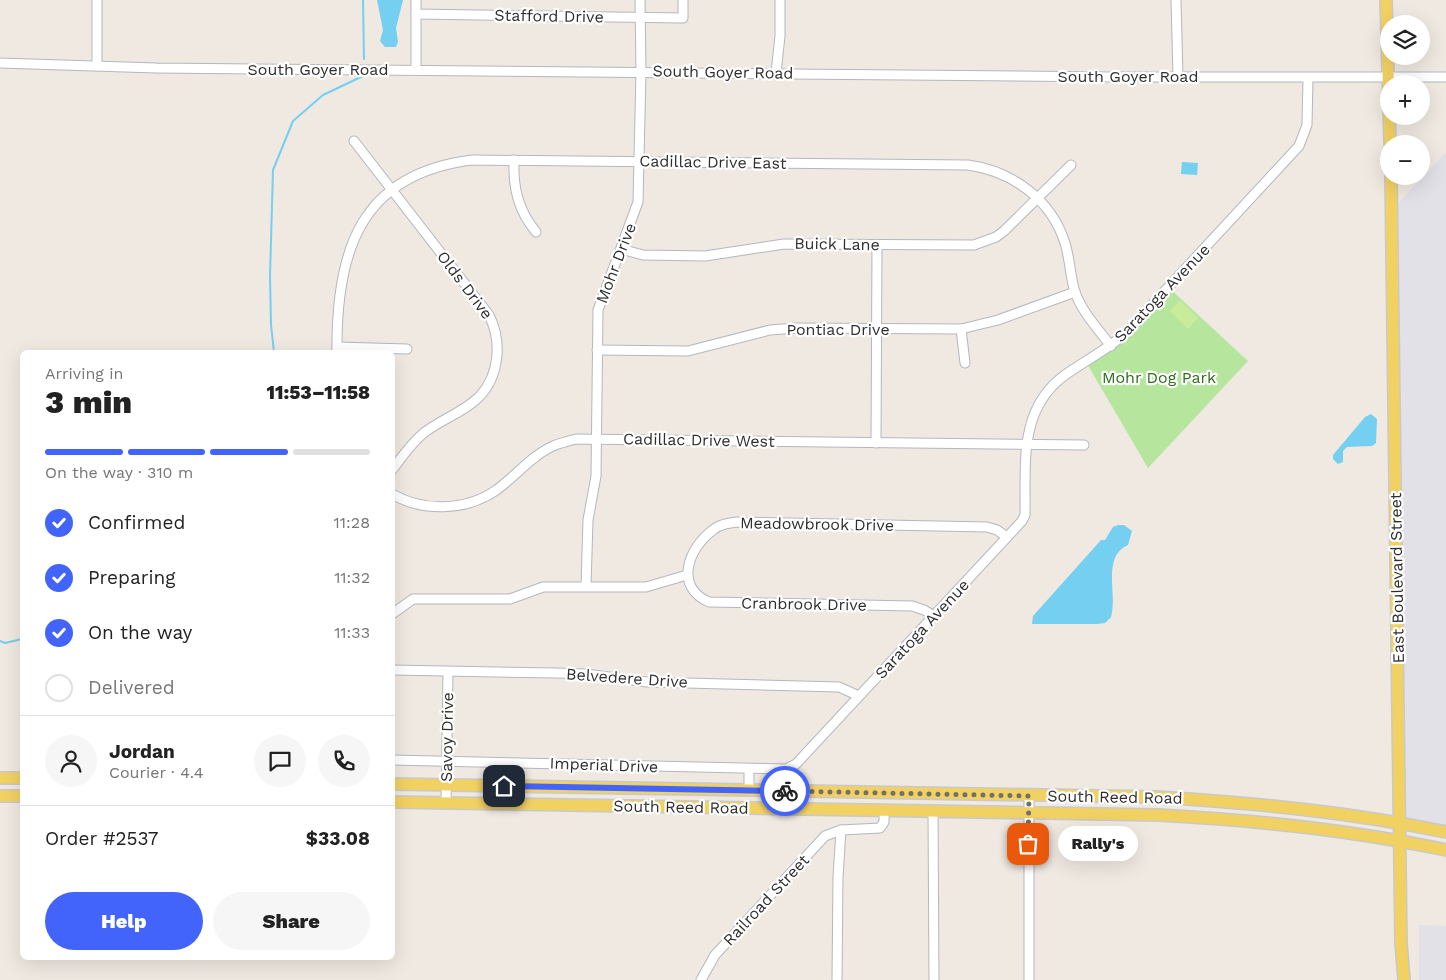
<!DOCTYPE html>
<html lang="en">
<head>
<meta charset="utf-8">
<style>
	body { margin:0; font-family:"Work Sans",sans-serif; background:#f6f6f6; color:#222; height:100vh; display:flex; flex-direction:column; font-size:19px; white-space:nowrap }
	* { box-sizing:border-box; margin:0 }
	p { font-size:16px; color:#767676 }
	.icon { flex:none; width:28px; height:28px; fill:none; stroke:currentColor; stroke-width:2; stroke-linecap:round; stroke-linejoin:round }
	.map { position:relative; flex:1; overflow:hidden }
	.panel { position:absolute; left:20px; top:350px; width:375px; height:610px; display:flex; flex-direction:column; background:#fff; border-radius:8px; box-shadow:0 5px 20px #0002 }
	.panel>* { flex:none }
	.fabs { position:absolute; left:1380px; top:15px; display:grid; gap:10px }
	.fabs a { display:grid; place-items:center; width:50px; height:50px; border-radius:50%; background:#fff; box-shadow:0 5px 20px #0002; font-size:25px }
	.pin { position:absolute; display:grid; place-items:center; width:42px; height:42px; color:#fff; margin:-21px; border-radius:10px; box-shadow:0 2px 8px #0006 }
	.courier { position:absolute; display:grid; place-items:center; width:50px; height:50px; margin:-25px; border:4px solid #4264fb; border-radius:50%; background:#fff; color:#222; box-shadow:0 1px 6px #0007 }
	.bubble { position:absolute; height:35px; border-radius:18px; background:#fff; box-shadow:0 5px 20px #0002; font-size:16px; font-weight:800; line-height:35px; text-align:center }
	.head em { font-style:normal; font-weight:800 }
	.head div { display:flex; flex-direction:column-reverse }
	.head { display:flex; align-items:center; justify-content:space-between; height:85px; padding:0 25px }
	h1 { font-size:32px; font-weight:800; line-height:38px }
	.bar { display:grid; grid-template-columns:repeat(4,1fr); gap:8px 5px; align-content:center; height:60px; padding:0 25px }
	.bar i { height:6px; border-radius:4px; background:#e0e0e0 }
	.bar .current { background:#4264fb }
	.bar p { grid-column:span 4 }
	.line { display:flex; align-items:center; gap:12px; padding:0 25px; border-top:1px solid #e0e0e0 }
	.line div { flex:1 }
	.round { display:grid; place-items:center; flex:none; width:52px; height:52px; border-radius:26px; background:#f6f6f6 }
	ol { padding:0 25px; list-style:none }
	li { display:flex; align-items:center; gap:15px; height:55px }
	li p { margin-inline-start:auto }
	li .icon { padding:5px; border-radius:50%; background:#4264fb; color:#fff; stroke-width:4 }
	li:last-child { color:#767676 }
	li i { width:28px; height:28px; border:2px solid #e0e0e0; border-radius:50% }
	.action { display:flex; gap:10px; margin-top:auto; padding:10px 25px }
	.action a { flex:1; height:58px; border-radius:30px; background:#4264fb; color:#fff; font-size:20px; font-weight:800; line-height:58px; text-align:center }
	.action a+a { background:#f6f6f6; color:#222 }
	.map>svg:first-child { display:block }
	.industrial { fill:#e3e1e8 }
	.green { fill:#b6e59e }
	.pitch { fill:#c9ec9a }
	.water { fill:#75cff0 }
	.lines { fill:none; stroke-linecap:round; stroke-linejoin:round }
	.stream { stroke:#75cff0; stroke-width:2 }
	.minor-casing { stroke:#b4b7c1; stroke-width:11 }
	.major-casing { stroke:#c9c9c9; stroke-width:14 }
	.minor { stroke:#fff; stroke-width:9 }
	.major { stroke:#f2d163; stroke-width:11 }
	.done { stroke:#726f6d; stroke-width:5; stroke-dasharray:0 9 }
	.route { stroke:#4264fb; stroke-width:6 }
	.labels { text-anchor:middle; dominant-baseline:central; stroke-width:4.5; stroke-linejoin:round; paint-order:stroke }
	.street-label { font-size:16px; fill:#2e2e2e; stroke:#fff }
	.park-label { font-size:16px; fill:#2c6e1b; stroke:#fff }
</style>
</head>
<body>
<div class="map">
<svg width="1446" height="980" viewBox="0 0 1446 980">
	<rect width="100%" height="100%" fill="#efe9e1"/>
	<g class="industrial">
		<polygon points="1446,152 1446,833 1400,822 1391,211"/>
		<polygon points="1419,925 1446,926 1446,980 1419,980"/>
	</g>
	<polygon class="green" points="1168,287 1248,361 1148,468 1086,362 1111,346"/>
	<polygon class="pitch" points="1180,300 1198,318 1188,329 1170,311"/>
	<g class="water">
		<polygon points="377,0 403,0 396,28 398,42 396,47 385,47 380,41 383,30"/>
		<polygon points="1182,162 1198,163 1197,175 1181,174"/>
		<polygon points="1371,414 1377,419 1376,443 1372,446 1347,447 1343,451 1343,462 1338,464 1333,459 1333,455 1365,417"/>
		<path d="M 1118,525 L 1124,525 L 1132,531 L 1128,545 C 1101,557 1118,594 1111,617 L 1105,623 L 1097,624 L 1032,624 L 1033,616 L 1101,540 L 1105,540 L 1113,527 Z"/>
	</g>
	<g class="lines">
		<g class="stream">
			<polyline points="363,0 364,59"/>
			<polyline points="274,352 271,325 270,276 273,170 293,121 323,95 363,76"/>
			<polyline points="0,641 5,643 22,639"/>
		</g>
		<defs>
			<g id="minor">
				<polyline points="416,0 416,69"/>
				<polyline points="1176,0 1178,77"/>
				<polyline points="416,14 683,18 683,0"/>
				<polyline points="0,63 156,68 1112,77 1446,77"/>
				<polyline points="97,66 97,0"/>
				<polyline points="776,73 780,36 780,0"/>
				<path d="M 354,141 L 489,315 C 502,341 500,375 479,397 C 464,412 442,419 425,432 C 412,442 402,457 392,470"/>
				<path d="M 514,160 C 513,188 518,210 536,232"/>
				<polyline points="621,249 643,255 705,256 784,244 974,245 996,237 1004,231 1071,165"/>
				<polyline points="961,329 965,363"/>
				<polyline points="337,347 407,349"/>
				<polyline points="597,350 688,351 770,330 796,328 961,329 998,320 1075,292"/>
				<path d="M 337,352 C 336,253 359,174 472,160 L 968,165 C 1012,171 1051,199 1065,243 C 1070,259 1070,276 1075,292 C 1082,312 1098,329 1111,346"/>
				<polyline points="876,443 877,245"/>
				<path d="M 392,494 C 423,512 465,511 495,491 C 515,477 531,456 553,446 C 560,443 568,441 576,439 L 1084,445"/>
				<polyline points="586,586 588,520 596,476 598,310 638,202 641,71 640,0"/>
				<polyline points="392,614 413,599 510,599 543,587 646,587 687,575"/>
				<path d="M 934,616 L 924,610 L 912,606 L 709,602 C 674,587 688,548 713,530 C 720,524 729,523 738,522 L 987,527 L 997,530 L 1007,537"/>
				<polyline points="392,670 555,673 586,674 647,682 839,687 859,696"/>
				<path d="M 392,760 L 786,769 L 796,764 L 1022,521 L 1025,515 C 1026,464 1018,409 1065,375 C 1085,361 1106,350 1125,334 L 1299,146 L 1307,125 L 1308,78"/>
				<polyline points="749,790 749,769"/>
				<polyline points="446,803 448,672"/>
				<polyline points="933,811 934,980"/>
				<polyline points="701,980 715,955 825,836 841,830 880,828 884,822 884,811"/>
				<polyline points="837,980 838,877 841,830"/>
				<polyline points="1029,980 1029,795"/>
			</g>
			<g id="major">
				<polyline points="1386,0 1390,144"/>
				<polyline points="1391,176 1401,943 1404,980"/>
				<polyline points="0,778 22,778"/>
				<path d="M 392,784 L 1157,797 C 1254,803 1350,812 1446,832"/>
				<polyline points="0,796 22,796"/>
				<path d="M 392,802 L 1158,815 C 1255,820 1351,830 1446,850"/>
			</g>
		</defs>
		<use href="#minor" class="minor-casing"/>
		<use href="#major" class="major-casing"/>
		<use href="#minor" class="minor"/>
		<use href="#major" class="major"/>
	</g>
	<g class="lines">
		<polyline class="done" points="785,791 1029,796 1028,844"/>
		<polyline class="route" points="504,786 785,791"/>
	</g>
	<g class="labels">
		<g class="street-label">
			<text transform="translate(549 16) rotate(1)">Stafford Drive</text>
			<text x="318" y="69">South Goyer Road</text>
			<text transform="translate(723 72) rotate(1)">South Goyer Road</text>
			<text x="1128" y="76">South Goyer Road</text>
			<text transform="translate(713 162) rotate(1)">Cadillac Drive East</text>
			<text transform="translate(837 244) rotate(1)">Buick Lane</text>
			<text transform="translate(616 263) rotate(-69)">Mohr Drive</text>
			<text transform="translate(465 285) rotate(53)">Olds Drive</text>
			<text transform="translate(1162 293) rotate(-46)">Saratoga Avenue</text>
			<text x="838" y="329">Pontiac Drive</text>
			<text transform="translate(699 440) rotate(1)">Cadillac Drive West</text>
			<text transform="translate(817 524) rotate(1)">Meadowbrook Drive</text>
			<text transform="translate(1397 578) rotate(-91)">East Boulevard Street</text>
			<text transform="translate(804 604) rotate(1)">Cranbrook Drive</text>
			<text transform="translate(922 629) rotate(-47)">Saratoga Avenue</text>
			<text transform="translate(627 678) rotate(4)">Belvedere Drive</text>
			<text transform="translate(447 737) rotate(-89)">Savoy Drive</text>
			<text transform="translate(604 765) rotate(2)">Imperial Drive</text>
			<text transform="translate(1115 797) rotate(1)">South Reed Road</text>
			<text transform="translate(681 807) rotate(1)">South Reed Road</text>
			<text transform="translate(766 900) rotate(-47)">Railroad Street</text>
		</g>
		<g class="park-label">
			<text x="1159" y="377">Mohr Dog Park</text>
		</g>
	</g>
</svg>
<div class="fabs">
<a><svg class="icon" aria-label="layers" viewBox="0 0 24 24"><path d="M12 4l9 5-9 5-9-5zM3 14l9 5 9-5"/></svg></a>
<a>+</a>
<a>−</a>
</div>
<div class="pin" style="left:1028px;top:844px;background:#ea580c"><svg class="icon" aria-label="bag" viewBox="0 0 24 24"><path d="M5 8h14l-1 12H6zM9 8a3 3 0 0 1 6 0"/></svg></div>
<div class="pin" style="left:504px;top:786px;background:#1f2937"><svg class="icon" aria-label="home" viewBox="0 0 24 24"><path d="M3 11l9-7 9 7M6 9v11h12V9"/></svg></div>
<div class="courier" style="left:785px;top:791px"><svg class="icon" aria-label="bike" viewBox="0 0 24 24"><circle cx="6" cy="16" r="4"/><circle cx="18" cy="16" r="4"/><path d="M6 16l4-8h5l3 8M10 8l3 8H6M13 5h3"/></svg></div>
<div class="bubble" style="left:1058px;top:826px;width:80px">Rally's</div>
<section class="panel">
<div class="head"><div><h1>3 min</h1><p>Arriving in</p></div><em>11:53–11:58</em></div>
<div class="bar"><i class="current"></i><i class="current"></i><i class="current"></i><i></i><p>On the way · 310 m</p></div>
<ol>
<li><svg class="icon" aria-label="check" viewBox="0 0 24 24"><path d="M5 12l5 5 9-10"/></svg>Confirmed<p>11:28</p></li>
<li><svg class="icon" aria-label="check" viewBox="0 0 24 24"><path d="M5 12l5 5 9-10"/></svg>Preparing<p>11:32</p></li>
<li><svg class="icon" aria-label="check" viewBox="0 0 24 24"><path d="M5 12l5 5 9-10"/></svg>On the way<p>11:33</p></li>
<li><i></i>Delivered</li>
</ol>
<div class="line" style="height:90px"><a class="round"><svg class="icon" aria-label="person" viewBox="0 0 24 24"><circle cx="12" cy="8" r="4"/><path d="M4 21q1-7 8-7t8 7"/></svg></a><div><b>Jordan</b><p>Courier · 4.4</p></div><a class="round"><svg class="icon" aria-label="chat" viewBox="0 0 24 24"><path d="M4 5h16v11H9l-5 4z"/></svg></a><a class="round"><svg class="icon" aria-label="phone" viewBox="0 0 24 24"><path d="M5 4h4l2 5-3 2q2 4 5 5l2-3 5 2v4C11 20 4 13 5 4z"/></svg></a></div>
<div class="line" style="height:65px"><div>Order #2537</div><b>$33.08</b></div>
<div class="action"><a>Help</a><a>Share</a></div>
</section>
</div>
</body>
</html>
